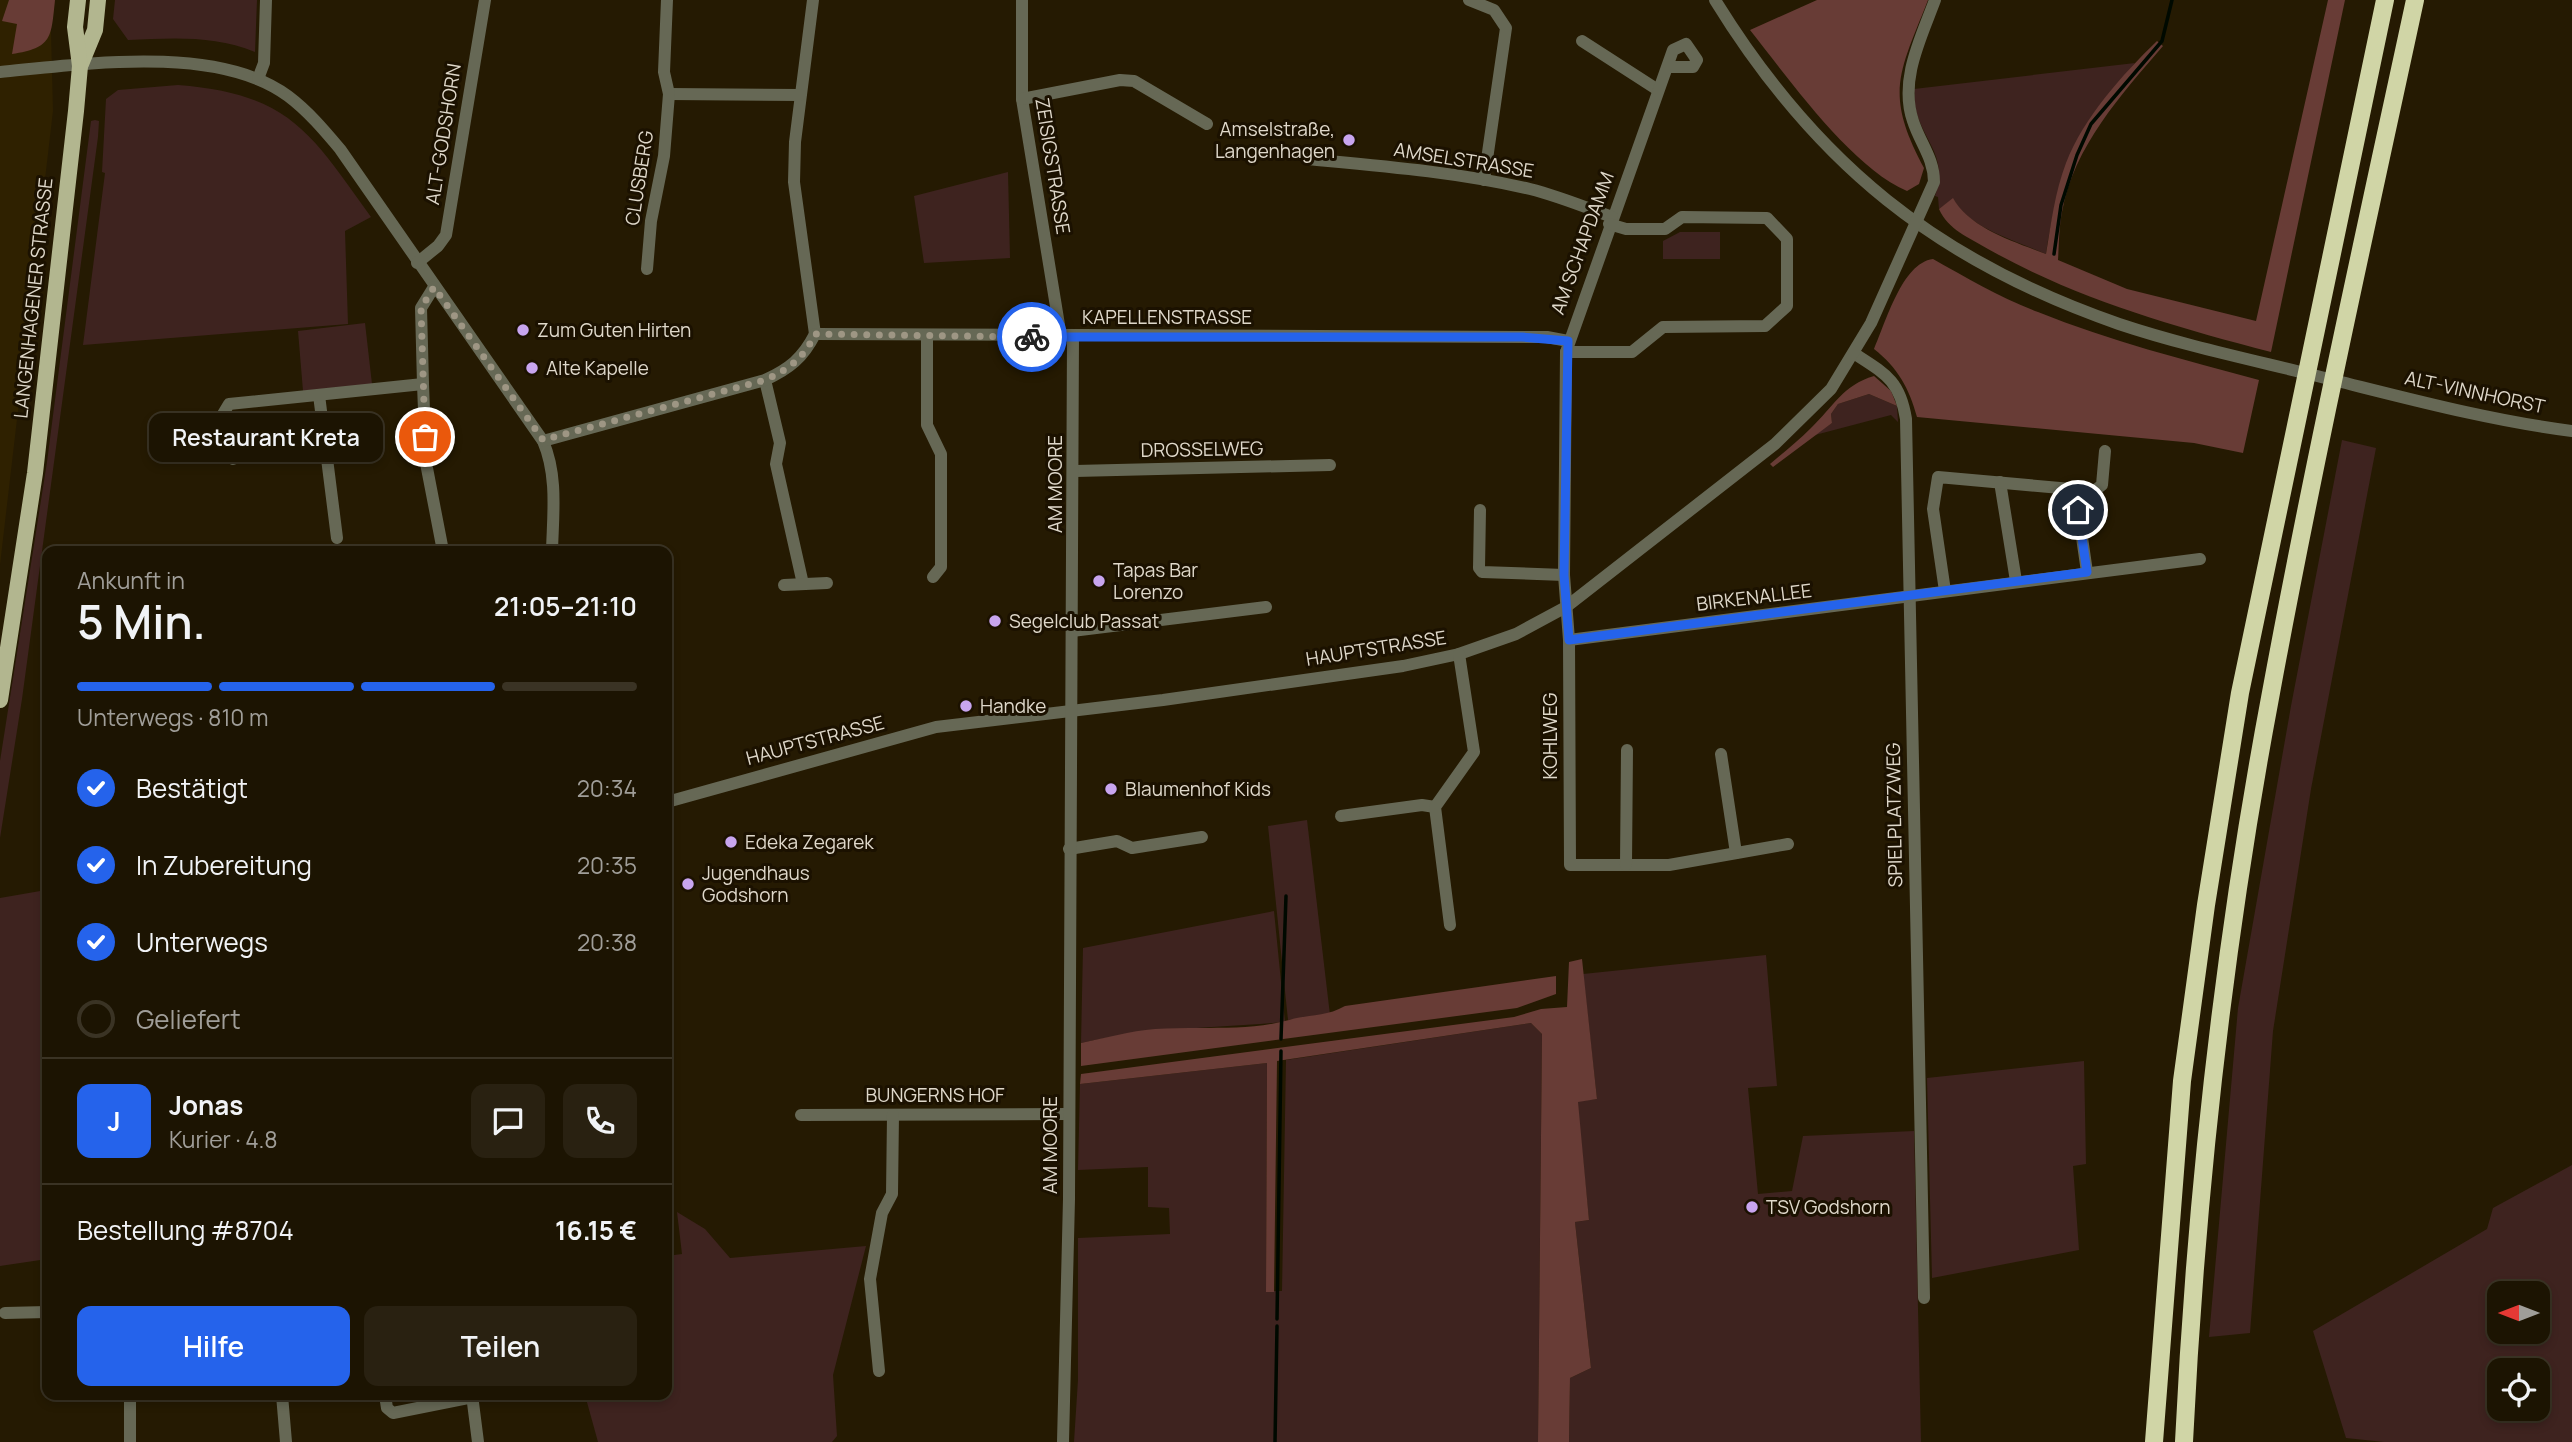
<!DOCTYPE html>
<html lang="de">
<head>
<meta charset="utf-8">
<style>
	body { margin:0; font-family:Manrope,sans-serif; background:#292111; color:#f1f3f6; height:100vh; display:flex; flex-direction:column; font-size:26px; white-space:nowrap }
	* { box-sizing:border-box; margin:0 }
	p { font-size:23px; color:#a09e99 }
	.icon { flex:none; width:38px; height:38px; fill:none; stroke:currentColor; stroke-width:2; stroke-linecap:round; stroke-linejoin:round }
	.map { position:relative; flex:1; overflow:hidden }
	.details { position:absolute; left:42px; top:546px; width:630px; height:854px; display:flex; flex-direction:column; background:#1c1402; border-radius:14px; box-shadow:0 4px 10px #0003,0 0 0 2px #3a3324 }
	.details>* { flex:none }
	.needle { width:46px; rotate:270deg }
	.buttons { position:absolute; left:2487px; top:1281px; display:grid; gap:14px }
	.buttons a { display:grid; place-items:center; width:63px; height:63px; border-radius:14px; background:#1c1402; box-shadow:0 4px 10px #0003,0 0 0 2px #3a3324; font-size:35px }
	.pin { position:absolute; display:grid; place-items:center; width:60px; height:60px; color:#fff; margin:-30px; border:4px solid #fff; border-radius:50%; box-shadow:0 2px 7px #0007 }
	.courier { position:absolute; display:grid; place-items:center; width:70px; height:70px; margin:-35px; border:5px solid #2563eb; border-radius:50%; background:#fff; color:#222; box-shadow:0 2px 9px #0007 }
	.bubble { position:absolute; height:49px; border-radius:14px; background:#1c1402; box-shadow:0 4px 10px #0003,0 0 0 2px #3a3324; font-size:23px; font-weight:600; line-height:49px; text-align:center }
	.overview em { font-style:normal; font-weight:600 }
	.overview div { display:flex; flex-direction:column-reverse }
	.overview { display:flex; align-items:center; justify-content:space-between; height:119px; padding:0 35px }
	h1 { font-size:46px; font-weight:600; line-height:52px }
	.bar { display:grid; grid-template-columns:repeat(4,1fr); gap:10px 7px; align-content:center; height:84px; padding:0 35px }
	.bar i { height:9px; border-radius:5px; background:#3a3324 }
	.bar .selected { background:#2563eb }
	.bar p { grid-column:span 4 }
	.line { display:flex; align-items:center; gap:18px; padding:0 35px; border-top:2px solid #3a3324 }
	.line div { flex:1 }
	.round { display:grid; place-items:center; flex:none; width:74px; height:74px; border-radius:14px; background:#292111 }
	ol { padding:0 35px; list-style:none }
	li { display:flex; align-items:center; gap:21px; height:77px }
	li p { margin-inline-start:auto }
	li .icon { padding:7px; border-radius:50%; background:#2563eb; color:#fff; stroke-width:4 }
	li:last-child { color:#a09e99 }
	li i { width:38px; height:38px; border:4px solid #3a3324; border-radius:50% }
	.cta { display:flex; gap:14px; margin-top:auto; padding:14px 35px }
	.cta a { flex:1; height:80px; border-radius:14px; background:#2563eb; color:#fff; font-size:28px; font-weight:600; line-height:80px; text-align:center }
	.cta a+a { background:#292111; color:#f1f3f6 }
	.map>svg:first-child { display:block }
	.built { fill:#2f2100 }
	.green { fill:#3e231f; fill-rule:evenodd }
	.forest { fill:#683c36 }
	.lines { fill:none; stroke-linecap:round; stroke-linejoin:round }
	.stream { stroke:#000900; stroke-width:3.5 }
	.minor { stroke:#666855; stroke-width:12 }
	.major { stroke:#b2b68f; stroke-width:16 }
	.highway { stroke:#d0d5a6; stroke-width:18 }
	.done { stroke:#9e9684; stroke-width:7; stroke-dasharray:0 12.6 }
	.route { stroke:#2563eb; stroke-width:9 }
	.poi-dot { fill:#c8a5ef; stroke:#1b1100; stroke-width:2.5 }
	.labels { text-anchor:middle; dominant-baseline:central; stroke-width:6; stroke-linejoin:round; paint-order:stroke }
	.poi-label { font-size:19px; fill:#dfd8ca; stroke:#1b1100; text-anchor:start }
	.street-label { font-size:19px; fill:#dfd8ca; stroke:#1b1100 }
</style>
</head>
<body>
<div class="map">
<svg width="2572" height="1442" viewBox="0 0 2572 1442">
	<rect width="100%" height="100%" fill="#251a02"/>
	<polygon class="built" points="0,0 55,0 51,30 53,111 0,565"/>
	<g class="green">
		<path d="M 115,0 L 257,0 L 255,52 C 214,35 172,38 128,40 L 113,19 Z"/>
		<path d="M 2135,63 C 2078,133 2060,164 2046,254 C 2015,240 1970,229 1953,199 L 1939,209 L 1938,197 L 1935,196 C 1948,157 1926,145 1916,111 C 1914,105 1915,96 1914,89 Z"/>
		<path d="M 178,85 C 290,94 310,132 371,217 L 345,231 L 348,324 L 83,345 L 105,173 L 102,172 L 106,99 L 118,90 Z"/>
		<polygon points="95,120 99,121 98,137 22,699 0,838 0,761 47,462 91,121"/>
		<polygon points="1008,172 1010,258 924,263 914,196"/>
		<polygon points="1680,232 1720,232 1720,259 1663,259 1663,241"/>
		<polygon points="365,323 372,384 303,391 298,331"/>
		<polygon points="1869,394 1897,406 1898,422 1891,415 1815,435 1832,423 1831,414 1838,404"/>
		<polygon points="2342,440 2376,448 2311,789 2273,1031 2250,1333 2209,1337 2238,1008 2291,706"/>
		<polygon points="1307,820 1330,1015 1288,1020 1268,826"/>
		<polygon points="46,890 47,1259 0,1266 0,898"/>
		<path d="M 1274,911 L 1285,1022 C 1215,1028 1150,1028 1081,1043 L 1083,948 Z"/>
		<polygon points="1766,955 1777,1086 1748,1088 1758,1194 1792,1191 1803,1136 1914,1131 1921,1442 1569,1442 1570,1378 1591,1368 1575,1222 1589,1220 1577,1101 1597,1099 1583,974"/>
		<polygon points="1531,1023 1542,1034 1538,1442 1074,1442 1078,1380 1078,1238 1170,1234 1169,1208 1148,1207 1148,1167 1078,1170 1080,1084 1267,1063 1266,1291 1282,1291 1286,1060"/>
		<polygon points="2084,1061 2086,1164 2073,1166 2079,1250 1932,1278 1927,1078"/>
		<path d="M 2572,1165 L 2572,1442 L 2384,1442 L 2346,1438 L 2313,1331 L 2487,1229 L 2493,1208 ZM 2538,1293 L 2538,1332 L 2499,1332 L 2499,1293 ZM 2538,1370 L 2538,1409 L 2499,1409 L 2499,1370 Z"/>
		<polygon points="677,1212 705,1229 730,1258 866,1246 833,1375 837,1436 832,1442 598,1442 585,1395 667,1395 667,1256 682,1254"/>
	</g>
	<g class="forest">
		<path d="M 9,0 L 55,0 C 51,37 53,48 12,54 L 17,24 L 2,21 Z"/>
		<path d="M 1817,0 L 1928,0 C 1899,74 1884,93 1924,168 L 1919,184 L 1907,191 C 1851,167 1789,79 1750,30 Z"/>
		<path d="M 2328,0 L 2345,0 L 2271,352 C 2172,326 2077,299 1988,249 C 1970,238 1948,230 1939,209 L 1953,198 C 1969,228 2015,242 2046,254 C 2051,223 2055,192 2066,163 C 2084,117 2122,75 2157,41 L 2163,46 C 2121,95 2074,146 2062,212 C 2059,227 2059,244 2058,260 L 2127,289 L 2256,321 Z"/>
		<path d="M 1933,259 C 1967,278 2001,298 2038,312 C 2110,341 2185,360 2259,380 L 2243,453 L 2194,443 L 1917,417 C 1909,388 1898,368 1874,349 C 1886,322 1902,263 1933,259 Z"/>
		<path d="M 1874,376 L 1891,391 L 1897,406 L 1869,394 L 1838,404 L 1831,414 L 1832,423 L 1773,467 L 1770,464 C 1784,452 1798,441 1811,428 C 1833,407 1843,385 1874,376 Z"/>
		<polygon points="1582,959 1597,1099 1578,1102 1589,1220 1575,1222 1591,1368 1570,1378 1569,1442 1538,1442 1542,1034 1531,1023 1277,1061 1274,1292 1266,1292 1267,1063 1080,1084 1081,1074 1514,1017 1541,1009 1567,1007 1569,962"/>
		<path d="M 1556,976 L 1556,994 L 1517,1008 L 1081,1066 L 1081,1043 C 1105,1038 1130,1031 1155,1029 C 1199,1026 1246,1032 1289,1020 C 1309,1014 1326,1017 1345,1006 Z"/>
	</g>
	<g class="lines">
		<g class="stream">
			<polyline points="2054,254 2061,205 2077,155 2091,124 2162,41 2172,0"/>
			<polyline points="1281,1039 1286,896"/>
			<polyline points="1277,1319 1281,1051"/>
			<polyline points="1275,1442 1277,1326"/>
		</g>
		<g class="minor">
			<polyline points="813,0 795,142 794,182 815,334"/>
			<polyline points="1022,0 1022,99 1061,337"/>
			<polyline points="1469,0 1494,10 1506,28 1484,180"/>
			<path d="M 1715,0 C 1816,164 1937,261 2119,324 C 2182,345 2248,359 2313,375 C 2399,396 2485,420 2572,431"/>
			<polyline points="1582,41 1658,90"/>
			<polyline points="1667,67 1693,67 1697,60 1686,44 1673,50 1566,352 1564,575 1569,640 1570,865 1669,865 1788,844"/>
			<path d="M 0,72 C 83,64 218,44 288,96 C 308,111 324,130 340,149 L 543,441 C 558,476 553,514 552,551"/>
			<polyline points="258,79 264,63 266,0"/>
			<polyline points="669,94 800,95"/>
			<polyline points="1022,99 1120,80 1134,81 1207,124"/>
			<path d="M 1307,159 C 1382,166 1457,172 1530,189 C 1558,196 1585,207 1612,217"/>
			<polyline points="417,263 438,246 446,235 485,0"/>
			<polyline points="647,269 651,221 664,156 669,94 664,72 667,0"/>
			<polyline points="434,287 421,308 423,384 426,463 443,551"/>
			<polyline points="815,334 1547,337 1568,341"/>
			<polyline points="927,336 927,425 941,454 941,567 933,577"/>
			<polyline points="1566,352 1632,352 1663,327 1765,326 1787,306 1787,239 1767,218 1682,217 1665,229 1626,229 1609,224"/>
			<path d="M 1855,354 C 1886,374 1900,381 1906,419 L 1924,1298"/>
			<polyline points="765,380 780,443 776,464 803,584"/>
			<polyline points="319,395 337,538"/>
			<path d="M 543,441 L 765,380 C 789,369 803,358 815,334"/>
			<polyline points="233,459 223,414 229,404 423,384"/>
			<polyline points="1075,471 1330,465"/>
			<polyline points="2000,482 2016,581"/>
			<polyline points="2075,489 2087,572"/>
			<polyline points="1480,510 1479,568 1482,572 1564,575"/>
			<polyline points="784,585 827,583"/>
			<polyline points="1945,591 1933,509 1938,477 2094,491 2102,485 2105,451"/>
			<polyline points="1072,631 1266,607"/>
			<polyline points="1569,640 2200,559"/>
			<polyline points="1721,754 1736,853"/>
			<path d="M 667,802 L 936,727 L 1163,700 L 1403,666 L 1459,654 L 1516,634 L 1566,607 L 1616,568 L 1775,444 L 1831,389 L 1871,323 L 1934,182 C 1934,158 1920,143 1913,121 C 1899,80 1921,38 1935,0"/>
			<polyline points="1341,816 1422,805 1435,807"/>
			<polyline points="1069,849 1117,841 1132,848 1202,837"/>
			<polyline points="1626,865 1627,750"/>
			<polyline points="1450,925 1435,807 1474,752 1459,654"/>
			<polyline points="801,1115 1069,1114"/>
			<polyline points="5,1313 47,1312"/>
			<polyline points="879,1371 870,1279 882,1213 892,1194 893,1115"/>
			<polyline points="130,1395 130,1442"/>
			<polyline points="282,1395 286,1442"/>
			<polyline points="385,1395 387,1408 393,1413 473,1397"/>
			<polyline points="472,1395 478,1442"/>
			<polyline points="1063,1442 1069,1199 1073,337"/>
		</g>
		<g class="major">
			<polyline points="81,64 95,30 98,0"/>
			<polyline points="0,700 35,473 76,111 80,66 75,27 78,0"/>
		</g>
		<g class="highway">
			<polyline points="2154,1442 2182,1081 2206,905 2240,693 2385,0"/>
			<path d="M 2184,1442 C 2196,1193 2224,943 2270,698 C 2313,464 2365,232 2415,0"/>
		</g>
	</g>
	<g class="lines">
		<path class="done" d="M 425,437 L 421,308 L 434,287 L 543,440 L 765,380 C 789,369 804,358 815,334 L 1032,337"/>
		<polyline class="route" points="1032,337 1522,337 1568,341 1564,575 1569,640 2087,572 2078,510"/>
	</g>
	<g class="poi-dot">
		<circle cx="1349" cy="140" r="7"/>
		<circle cx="523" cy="330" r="7"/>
		<circle cx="532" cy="368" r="7"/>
		<circle cx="1099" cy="581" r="7"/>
		<circle cx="995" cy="621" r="7"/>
		<circle cx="966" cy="706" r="7"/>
		<circle cx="1111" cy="789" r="7"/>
		<circle cx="731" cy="842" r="7"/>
		<circle cx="688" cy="884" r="7"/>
		<circle cx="1752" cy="1207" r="7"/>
	</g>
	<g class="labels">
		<g class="poi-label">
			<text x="1335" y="129" text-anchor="end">Amselstraße,<tspan x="1335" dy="22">Langenhagen</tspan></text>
			<text x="537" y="330">Zum Guten Hirten</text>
			<text x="546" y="368">Alte Kapelle</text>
			<text x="1113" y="570">Tapas Bar<tspan x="1113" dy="22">Lorenzo</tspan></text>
			<text x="1009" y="621">Segelclub Passat</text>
			<text x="980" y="706">Handke</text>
			<text x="1125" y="789">Blaumenhof Kids</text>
			<text x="745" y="842">Edeka Zegarek</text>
			<text x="702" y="873">Jugendhaus<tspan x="702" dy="22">Godshorn</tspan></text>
			<text x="1766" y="1207">TSV Godshorn</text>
		</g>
		<g class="street-label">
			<text transform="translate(443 134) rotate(-81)">ALT-GODSHORN</text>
			<text transform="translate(1464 160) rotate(9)">AMSELSTRASSE</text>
			<text transform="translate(1053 166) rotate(81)">ZEISIGSTRASSE</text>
			<text transform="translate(639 178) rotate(-81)">CLUSBERG</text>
			<text transform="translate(1582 243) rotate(-70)">AM SCHAPDAMM</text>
			<text transform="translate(33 298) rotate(-84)">LANGENHAGENER STRASSE</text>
			<text x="1167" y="317">KAPELLENSTRASSE</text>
			<text transform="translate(2475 392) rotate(12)">ALT-VINNHORST</text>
			<text transform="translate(1202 449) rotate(-1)">DROSSELWEG</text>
			<text transform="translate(1055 484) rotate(-90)">AM MOORE</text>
			<text transform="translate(1754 597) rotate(-7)">BIRKENALLEE</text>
			<text transform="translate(1376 648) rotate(-9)">HAUPTSTRASSE</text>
			<text transform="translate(1550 736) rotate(-90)">KOHLWEG</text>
			<text transform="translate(815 740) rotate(-15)">HAUPTSTRASSE</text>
			<text transform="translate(1894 815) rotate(-91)">SPIELPLATZWEG</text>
			<text x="935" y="1095">BUNGERNS HOF</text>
			<text transform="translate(1050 1145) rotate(-90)">AM MOORE</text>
		</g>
	</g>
</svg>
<div class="buttons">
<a><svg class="needle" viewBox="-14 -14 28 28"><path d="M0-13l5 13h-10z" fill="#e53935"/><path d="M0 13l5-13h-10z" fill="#a09e99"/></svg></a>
<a><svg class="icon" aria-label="locate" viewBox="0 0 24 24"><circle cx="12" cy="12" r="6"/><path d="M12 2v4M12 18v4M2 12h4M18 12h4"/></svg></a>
</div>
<div class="pin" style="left:425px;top:437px;background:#ea580c"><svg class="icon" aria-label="bag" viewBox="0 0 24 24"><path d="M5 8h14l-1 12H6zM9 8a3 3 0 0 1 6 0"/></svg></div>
<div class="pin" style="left:2078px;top:510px;background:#1f2937"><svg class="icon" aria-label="home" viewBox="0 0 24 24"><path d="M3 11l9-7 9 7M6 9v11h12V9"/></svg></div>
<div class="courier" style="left:1032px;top:337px"><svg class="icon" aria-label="bike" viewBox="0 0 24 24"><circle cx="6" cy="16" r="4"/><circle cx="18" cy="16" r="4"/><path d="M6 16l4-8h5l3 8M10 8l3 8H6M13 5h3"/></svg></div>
<div class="bubble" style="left:149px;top:413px;width:234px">Restaurant Kreta</div>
<section class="details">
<div class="overview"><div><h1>5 Min.</h1><p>Ankunft in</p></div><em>21:05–21:10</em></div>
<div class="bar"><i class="selected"></i><i class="selected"></i><i class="selected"></i><i></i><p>Unterwegs · 810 m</p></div>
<ol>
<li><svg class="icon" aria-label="check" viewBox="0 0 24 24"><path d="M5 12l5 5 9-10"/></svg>Bestätigt<p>20:34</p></li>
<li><svg class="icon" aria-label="check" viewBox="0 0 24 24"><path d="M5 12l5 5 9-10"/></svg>In Zubereitung<p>20:35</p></li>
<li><svg class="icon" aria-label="check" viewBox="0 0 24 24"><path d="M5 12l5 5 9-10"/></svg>Unterwegs<p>20:38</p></li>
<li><i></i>Geliefert</li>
</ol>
<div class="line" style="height:126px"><b class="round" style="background:#2563eb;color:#fff">J</b><div><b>Jonas</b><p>Kurier · 4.8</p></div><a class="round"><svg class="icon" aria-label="chat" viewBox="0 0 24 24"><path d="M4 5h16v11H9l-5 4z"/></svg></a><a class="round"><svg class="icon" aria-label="phone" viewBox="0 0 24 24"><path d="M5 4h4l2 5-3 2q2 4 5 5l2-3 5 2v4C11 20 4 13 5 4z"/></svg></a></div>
<div class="line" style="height:91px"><div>Bestellung #8704</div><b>16.15 €</b></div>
<div class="cta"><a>Hilfe</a><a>Teilen</a></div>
</section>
</div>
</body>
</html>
